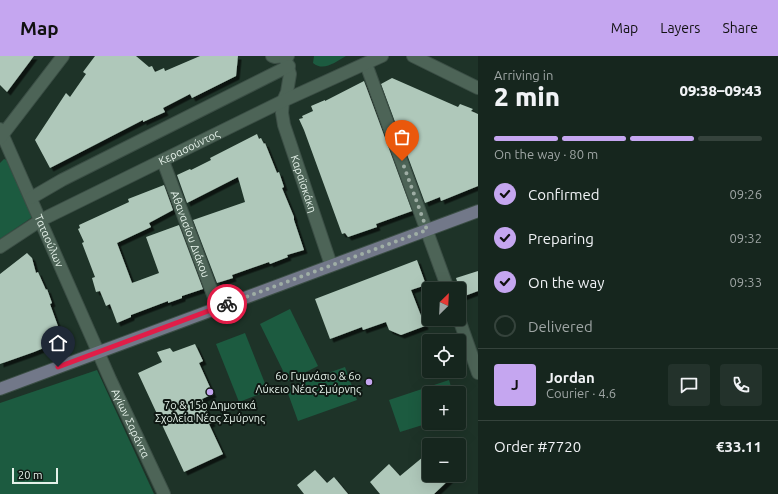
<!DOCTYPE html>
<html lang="en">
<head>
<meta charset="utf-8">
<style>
	body { margin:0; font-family:Ubuntu,sans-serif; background:#23322b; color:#f1f3f6; height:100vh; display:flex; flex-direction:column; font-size:15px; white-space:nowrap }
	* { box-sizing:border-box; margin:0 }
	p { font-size:13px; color:#9ea5a4 }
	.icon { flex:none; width:22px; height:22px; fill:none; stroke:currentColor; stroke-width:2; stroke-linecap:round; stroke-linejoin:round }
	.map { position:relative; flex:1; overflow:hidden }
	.panel { display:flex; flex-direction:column; background:#16261e; width:300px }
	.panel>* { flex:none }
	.needle { width:26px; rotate:24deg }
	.buttons { position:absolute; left:422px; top:226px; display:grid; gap:8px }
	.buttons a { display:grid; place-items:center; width:44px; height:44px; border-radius:4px; background:#16261e; box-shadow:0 4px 16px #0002,0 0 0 1px #35433c; font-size:20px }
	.scale { position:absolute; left:12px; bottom:10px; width:46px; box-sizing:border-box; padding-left:4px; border:2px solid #e4f1e9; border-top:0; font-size:11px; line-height:14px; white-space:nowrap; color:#e4f1e9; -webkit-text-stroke:3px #0f1813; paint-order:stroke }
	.pin { position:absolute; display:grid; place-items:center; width:34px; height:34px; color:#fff; margin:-41px -17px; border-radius:50% 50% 50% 0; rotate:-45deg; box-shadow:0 0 4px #0007 }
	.pin .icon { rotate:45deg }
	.courier { position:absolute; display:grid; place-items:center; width:40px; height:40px; margin:-20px; border:3px solid #e11d48; border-radius:50%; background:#fff; color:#222; box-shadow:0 1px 5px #0007 }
	.head em { font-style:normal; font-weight:800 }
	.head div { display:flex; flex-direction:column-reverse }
	.head { display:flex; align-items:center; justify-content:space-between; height:68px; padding:0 16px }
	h1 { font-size:26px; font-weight:800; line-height:30px }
	.bar { display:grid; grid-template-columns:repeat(4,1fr); gap:6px 4px; align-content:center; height:48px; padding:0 16px }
	.bar i { height:5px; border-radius:3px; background:#35433c }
	.bar .selected { background:#c5a6f0 }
	.bar p { grid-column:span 4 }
	.line { display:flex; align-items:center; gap:10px; padding:0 16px; border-top:1px solid #35433c }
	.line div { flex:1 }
	.round { display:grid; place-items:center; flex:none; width:42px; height:42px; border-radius:4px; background:#23322b }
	ol { padding:0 16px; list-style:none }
	li { display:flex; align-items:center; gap:12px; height:44px }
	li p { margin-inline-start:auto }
	li .icon { padding:4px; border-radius:50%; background:#c5a6f0; color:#111; stroke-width:4 }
	li:last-child { color:#9ea5a4 }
	li i { width:22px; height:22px; border:2px solid #35433c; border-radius:50% }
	header { display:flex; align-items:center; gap:24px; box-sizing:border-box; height:56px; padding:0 20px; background:#c5a6f0; color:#111 }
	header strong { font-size:19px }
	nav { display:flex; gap:22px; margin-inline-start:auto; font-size:14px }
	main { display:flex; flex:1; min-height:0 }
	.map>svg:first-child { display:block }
	.green { fill:#1c5b40 }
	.building { fill:#afc8ba; filter:url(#shadow) }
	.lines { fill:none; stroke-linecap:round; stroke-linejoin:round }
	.street-casing { stroke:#3b4e45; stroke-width:14 }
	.secondary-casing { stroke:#3b4e45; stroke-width:14 }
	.street { stroke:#4d6457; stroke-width:12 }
	.secondary { stroke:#727889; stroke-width:12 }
	.done { stroke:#9faea5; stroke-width:4; stroke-dasharray:0 7.2 }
	.route { stroke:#e11d48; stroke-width:5 }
	.poi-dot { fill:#c5a6f0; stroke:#0f1813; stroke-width:1.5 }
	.labels { text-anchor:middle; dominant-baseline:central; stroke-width:4; stroke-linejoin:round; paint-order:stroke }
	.street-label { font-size:11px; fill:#e4f1e9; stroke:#0f1813 }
	.poi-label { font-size:11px; fill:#e4f1e9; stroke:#0f1813; text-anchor:end }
</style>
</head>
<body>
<header>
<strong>Map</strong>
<nav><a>Map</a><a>Layers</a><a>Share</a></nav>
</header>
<main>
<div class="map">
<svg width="478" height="438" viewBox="0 0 478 438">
	<defs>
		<filter id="shadow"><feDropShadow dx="3.5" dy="3.5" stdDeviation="0" flood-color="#0009"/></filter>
	</defs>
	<rect width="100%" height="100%" fill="#1e3328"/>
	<g class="green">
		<path d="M 314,0 L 346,0 C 335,6 324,16 313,7 Z"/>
		<polygon points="4,103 7,104 33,158 31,162 0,183 0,107"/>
		<polygon points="290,253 318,310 288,325 260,268"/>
		<polygon points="245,277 268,335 239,346 216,288"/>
		<polygon points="345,311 357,344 298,365 286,332"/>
		<polygon points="97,314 154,438 0,438 0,347"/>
		<polygon points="449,324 453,337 429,337 429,367 400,376 389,344"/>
	</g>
	<g class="building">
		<polygon points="0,0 34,0 7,36 0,29"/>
		<polygon points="95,0 136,0 149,11 152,10 155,16 164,12 165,15 200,0 238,0 236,20 192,42 190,38 163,52 165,56 143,66 143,64 50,112 35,84 66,37 70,41 86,18 83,16"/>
		<polygon points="392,22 458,51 460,48 473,53 471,55 478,58 478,130 441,145 440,141 425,147 381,28"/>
		<polygon points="364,25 412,155 376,168 377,171 348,181 345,177 342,178 304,74 299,63 303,62 302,60 313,55 311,50 325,44 325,45"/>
		<polygon points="257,78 259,83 261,82 264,88 265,87 277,117 279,116 284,131 282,132 294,161 294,164 304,194 287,199 288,201 270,208 269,206 232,219 233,222 217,227 193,164 245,146 238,121 187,147 177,119 190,113 191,114 211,104 210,102"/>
		<polygon points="164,129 173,154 149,167 151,171 117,187 132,227 159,217 146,181 179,169 203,233 182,240 182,242 168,247 168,245 131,259 131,261 117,267 110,248 106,250 100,235 96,236 92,222 95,221 82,187 84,186 78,173 80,172 79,169 129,146 128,143"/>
		<polygon points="27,197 32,202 36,217 38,216 46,234 47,233 52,247 50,248 63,284 34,296 0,308 0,218"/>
		<polygon points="417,204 426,229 411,234 425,270 401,279 389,274 386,266 363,274 362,271 330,283 315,243"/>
		<polygon points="478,215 478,235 462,241 456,222"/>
		<polygon points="195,288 203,305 199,307 213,338 202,343 212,367 209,368 223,398 184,416 138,317 162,306 157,296 170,292 173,296"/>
		<polygon points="429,396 429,419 454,419 434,438 380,438 370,426 389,408 400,420"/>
		<polygon points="315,414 327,427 334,421 348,438 304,438 297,429"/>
	</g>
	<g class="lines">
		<defs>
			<g id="street">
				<polyline points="272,0 275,1 288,0"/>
				<polyline points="413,0 478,32"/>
				<path id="s1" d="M 285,1 L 290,18 L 287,36 L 283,45 L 282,57 L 284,69 L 331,209"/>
				<polyline points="366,8 448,233"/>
				<path id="s2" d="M 0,73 L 110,323 L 164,438"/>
				<polyline points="0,82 63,0"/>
				<path id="s3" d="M 163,105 L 218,252"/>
				<polyline points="31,142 62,124 289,10"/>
				<path id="s4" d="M 0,191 L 41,164 L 283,45 L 382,0"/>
				<polyline points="459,263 478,317"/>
			</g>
			<polyline id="secondary" points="0,333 478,155"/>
		</defs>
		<use href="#street" class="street-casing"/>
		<use href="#secondary" class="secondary-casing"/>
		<use href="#street" class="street"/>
		<use href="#secondary" class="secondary"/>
	</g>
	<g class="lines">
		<polyline class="done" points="227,248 427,174 402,105"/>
		<polyline class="route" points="58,311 227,248"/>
	</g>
	<g class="poi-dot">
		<circle cx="369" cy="326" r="4"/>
		<circle cx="210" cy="336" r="4"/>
	</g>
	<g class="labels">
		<g class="street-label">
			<text stroke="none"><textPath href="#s4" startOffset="214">Κερασούντος</textPath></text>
			<text stroke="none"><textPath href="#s1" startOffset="132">Καραϊσκάκη</textPath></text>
			<text stroke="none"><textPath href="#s3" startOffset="78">Αθανασίου Διάκου</textPath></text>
			<text stroke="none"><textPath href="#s2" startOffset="122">Ταταούλων</textPath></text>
			<text stroke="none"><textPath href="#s2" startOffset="322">Αγίων Σαράντα</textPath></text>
		</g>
		<g class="poi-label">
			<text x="361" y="320">6ο Γυμνάσιο &amp; 6ο<tspan x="361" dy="13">Λύκειο Νέας Σμύρνης</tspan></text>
			<text x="210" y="349" text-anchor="middle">7ο &amp; 15ο Δημοτικά<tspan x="210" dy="13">Σχολεία Νέας Σμύρνης</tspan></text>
		</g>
	</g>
</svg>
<div class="buttons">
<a><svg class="needle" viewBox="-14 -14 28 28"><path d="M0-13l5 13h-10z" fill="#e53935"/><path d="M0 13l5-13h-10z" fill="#9ea5a4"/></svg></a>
<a><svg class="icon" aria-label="locate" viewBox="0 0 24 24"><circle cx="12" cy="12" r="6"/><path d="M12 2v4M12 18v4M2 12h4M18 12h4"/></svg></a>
<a>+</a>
<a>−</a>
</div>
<div class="scale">20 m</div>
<div class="pin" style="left:402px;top:105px;background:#ea580c"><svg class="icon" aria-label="bag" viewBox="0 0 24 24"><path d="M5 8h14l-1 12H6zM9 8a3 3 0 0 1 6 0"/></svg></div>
<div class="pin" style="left:58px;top:311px;background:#1f2937"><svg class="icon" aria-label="home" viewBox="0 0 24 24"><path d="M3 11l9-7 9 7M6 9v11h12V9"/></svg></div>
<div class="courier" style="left:227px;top:248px"><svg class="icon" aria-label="bike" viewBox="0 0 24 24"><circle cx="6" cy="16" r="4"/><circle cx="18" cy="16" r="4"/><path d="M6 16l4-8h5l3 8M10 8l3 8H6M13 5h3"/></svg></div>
</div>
<section class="panel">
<div class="head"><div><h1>2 min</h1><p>Arriving in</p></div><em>09:38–09:43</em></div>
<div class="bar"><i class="selected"></i><i class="selected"></i><i class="selected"></i><i></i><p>On the way · 80 m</p></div>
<ol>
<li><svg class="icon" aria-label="check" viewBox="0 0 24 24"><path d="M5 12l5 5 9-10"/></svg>Confirmed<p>09:26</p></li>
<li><svg class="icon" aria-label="check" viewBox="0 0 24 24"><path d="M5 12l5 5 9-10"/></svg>Preparing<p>09:32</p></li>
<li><svg class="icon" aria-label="check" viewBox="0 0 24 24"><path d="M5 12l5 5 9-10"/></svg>On the way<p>09:33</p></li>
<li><i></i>Delivered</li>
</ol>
<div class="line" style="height:72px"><b class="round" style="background:#c5a6f0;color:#111">J</b><div><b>Jordan</b><p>Courier · 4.6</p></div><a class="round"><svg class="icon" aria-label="chat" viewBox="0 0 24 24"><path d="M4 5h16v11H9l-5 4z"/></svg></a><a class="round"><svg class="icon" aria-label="phone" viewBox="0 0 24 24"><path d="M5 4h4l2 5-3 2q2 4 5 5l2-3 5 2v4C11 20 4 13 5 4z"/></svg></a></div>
<div class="line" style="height:52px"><div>Order #7720</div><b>€33.11</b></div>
</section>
</main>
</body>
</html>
